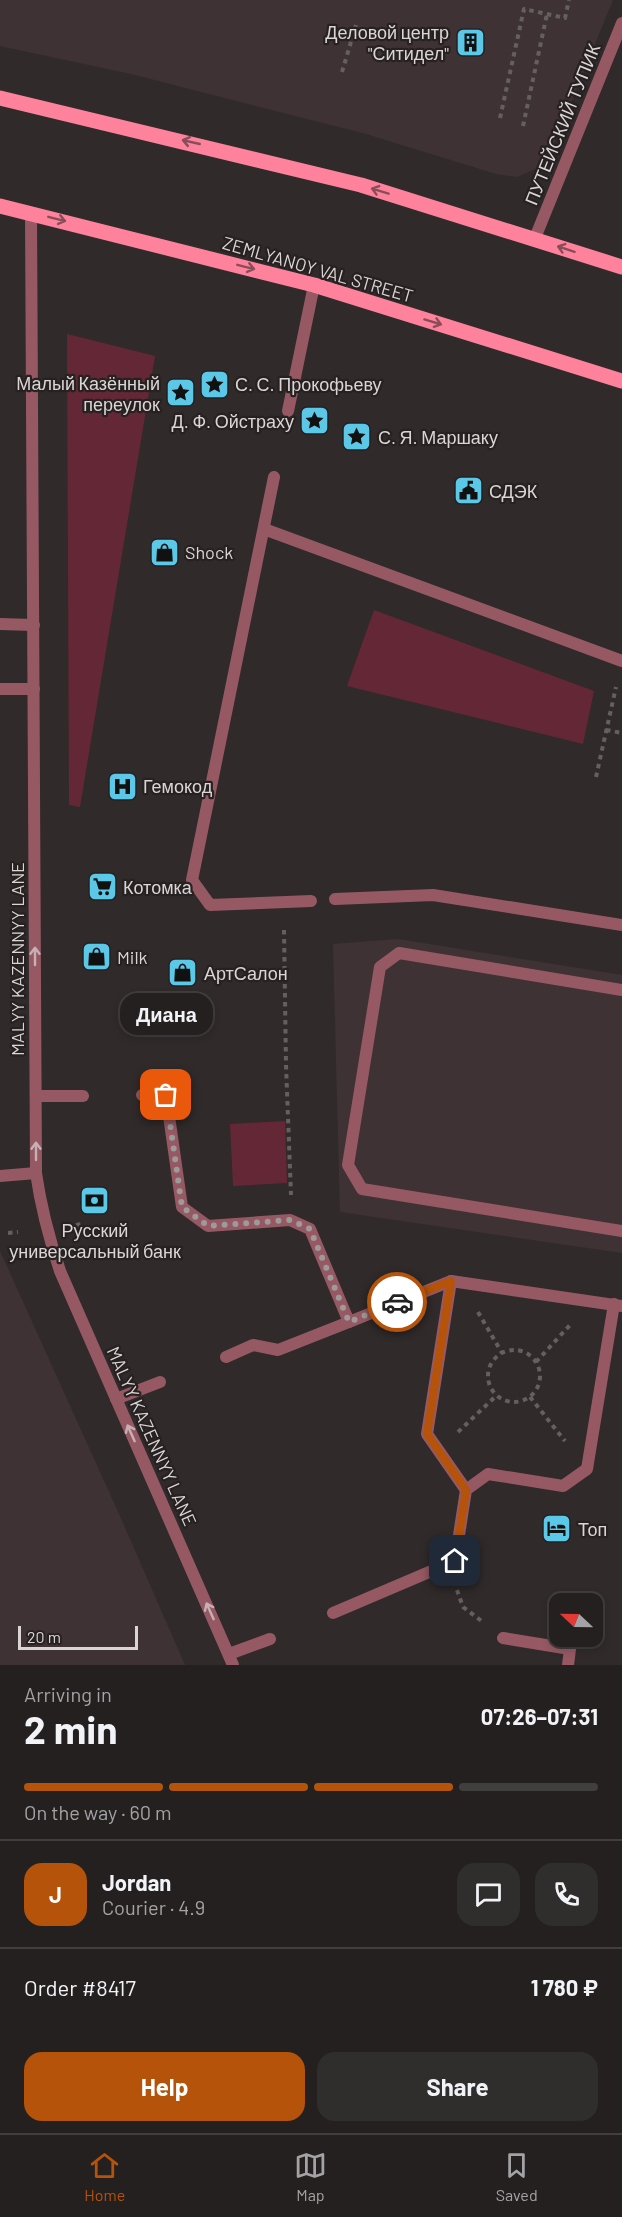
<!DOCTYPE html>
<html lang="en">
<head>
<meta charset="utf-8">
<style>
	body { margin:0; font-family:Barlow,sans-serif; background:#302d2d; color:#f1f3f6; height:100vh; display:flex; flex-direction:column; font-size:22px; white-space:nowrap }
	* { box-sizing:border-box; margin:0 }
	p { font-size:20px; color:#a3a3a5 }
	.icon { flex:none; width:33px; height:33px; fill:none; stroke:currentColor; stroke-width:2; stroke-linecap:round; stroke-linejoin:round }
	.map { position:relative; height:1665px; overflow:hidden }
	.sheet { display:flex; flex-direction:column; background:#242020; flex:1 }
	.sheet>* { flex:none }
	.needle { width:39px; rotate:292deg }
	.buttons { position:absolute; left:549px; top:1593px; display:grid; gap:12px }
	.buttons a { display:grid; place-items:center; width:54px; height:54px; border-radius:12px; background:#242020; box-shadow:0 3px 9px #0003,0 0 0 2px #413e3e; font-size:30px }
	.scale { position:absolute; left:18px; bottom:15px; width:120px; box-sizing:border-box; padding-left:6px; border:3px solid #dad6d6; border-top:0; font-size:16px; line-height:21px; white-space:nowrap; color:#dad6d6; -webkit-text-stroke:4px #272122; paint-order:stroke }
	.pin { position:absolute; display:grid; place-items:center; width:51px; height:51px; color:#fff; margin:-26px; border-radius:12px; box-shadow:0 3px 9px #0006 }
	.courier { position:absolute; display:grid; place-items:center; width:60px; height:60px; margin:-30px; border:4px solid #b45309; border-radius:50%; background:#fff; color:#222; box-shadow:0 2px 8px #0007 }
	.bubble { position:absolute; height:42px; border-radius:18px; background:#242020; box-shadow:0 3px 9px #0003,0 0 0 2px #413e3e; font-size:20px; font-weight:700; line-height:42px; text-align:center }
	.headline em { font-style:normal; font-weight:700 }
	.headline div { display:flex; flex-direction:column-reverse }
	.headline { display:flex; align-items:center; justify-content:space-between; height:102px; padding:0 24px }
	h1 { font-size:39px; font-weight:700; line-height:45px }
	.bar { display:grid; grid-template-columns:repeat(4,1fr); gap:9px 6px; align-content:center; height:72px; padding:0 24px }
	.bar i { height:8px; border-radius:4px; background:#413e3e }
	.bar .current { background:#b45309 }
	.bar p { grid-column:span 4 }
	.line { display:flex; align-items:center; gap:15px; padding:0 24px; border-top:2px solid #413e3e }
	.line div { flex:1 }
	.round { display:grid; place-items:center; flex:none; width:63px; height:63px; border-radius:18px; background:#302d2d }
	.cta { display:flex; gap:12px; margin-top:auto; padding:12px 24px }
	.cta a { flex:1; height:69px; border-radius:18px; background:#b45309; color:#fff; font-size:24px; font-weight:700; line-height:69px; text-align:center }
	.cta a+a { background:#302d2d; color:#f1f3f6 }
	.dock { display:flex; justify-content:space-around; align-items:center; height:84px; border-top:2px solid #413e3e; background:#242020; font-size:16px; color:#a3a3a5 }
	.dock a { display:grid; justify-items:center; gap:3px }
	.dock .current { color:#b45309 }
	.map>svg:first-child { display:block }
	.built { fill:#3f3234 }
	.green { fill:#642735 }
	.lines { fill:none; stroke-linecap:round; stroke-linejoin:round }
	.path { stroke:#656060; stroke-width:4; stroke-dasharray:4.5 4.5; stroke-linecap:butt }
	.lane { stroke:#965964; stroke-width:12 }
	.street { stroke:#965964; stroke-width:12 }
	.primary { stroke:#fe829c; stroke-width:15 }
	.oneway { stroke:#884d59 }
	.oneway2 { stroke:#c6b0b4 }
	.done { stroke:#9e9a9a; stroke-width:6; stroke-dasharray:0 10.8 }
	.route { stroke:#b45309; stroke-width:8 }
	.labels { text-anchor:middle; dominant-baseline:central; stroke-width:4.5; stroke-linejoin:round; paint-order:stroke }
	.poi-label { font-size:18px; fill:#dad6d6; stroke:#272122; text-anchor:start }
	.street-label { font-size:18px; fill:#dad6d6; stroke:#272122 }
</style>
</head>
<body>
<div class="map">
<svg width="622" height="1665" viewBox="0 0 622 1665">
	<rect width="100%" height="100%" fill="#302a2b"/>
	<g class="built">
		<polygon points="0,0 613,0 549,156 540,167 517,177 496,174 366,134 131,74 0,46"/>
		<polygon points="398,939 622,975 622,1253 340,1212 333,944"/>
		<polygon points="0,1251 119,1514 185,1665 0,1665"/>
	</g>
	<g class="green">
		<polygon points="67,334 155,356 80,807 69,805"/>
		<polygon points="374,610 594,691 583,744 347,686"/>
		<polygon points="285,1121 287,1183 233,1186 230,1124"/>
	</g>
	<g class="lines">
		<g class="path">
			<polyline points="342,72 356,25"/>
			<polyline points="500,118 524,9 565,18 569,0"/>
			<polyline points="523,126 547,14"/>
			<polyline points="606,730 622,733"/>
			<polyline points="596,777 616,687"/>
			<polyline points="284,930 286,1065 291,1195"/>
			<polyline points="76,1225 82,1224"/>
			<polyline points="8,1233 18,1232"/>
			<polyline points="478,1312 502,1353"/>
			<circle cx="514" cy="1376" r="26"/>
			<polyline points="536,1362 570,1325"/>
			<polyline points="530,1397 565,1441"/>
			<polyline points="458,1432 497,1395"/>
			<polyline points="457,1590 463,1607 483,1622"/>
		</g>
		<g class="lane">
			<polyline points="288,411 314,285"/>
			<polyline points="274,477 192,880 210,905 311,901"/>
			<polyline points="264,529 622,661"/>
			<polyline points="0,624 34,625"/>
			<polyline points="0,689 34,689"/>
			<polyline points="335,899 433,895 622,925"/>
			<polyline points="622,990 399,953 380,967 348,1165 362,1189 622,1231"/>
			<polyline points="142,1095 166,1095 182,1207 208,1226 290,1220 310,1229 349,1322 451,1281 622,1306"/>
			<polyline points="36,1096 83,1096"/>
			<polyline points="0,1176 36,1173"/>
			<polyline points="451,1281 427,1434 466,1490"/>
			<polyline points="226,1357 253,1345 278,1350 349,1322"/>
			<polyline points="116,1399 160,1382"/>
			<polyline points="333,1613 455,1561 466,1490 488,1474 563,1486 587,1469 614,1304"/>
			<polyline points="503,1638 570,1649 568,1665"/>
			<polyline points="229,1654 270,1639"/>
		</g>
		<g class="street">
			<path d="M 31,213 L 36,1173 C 41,1208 49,1238 60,1271 L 233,1665"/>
			<polyline points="535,238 622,23"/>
		</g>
		<g class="primary">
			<polyline points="0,98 361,185 622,267"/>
			<polyline points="0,206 314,285 622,381"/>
		</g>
	</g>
	<defs><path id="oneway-shaft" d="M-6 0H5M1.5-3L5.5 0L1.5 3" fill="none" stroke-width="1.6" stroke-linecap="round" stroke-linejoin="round" transform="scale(1.5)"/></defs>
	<g class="oneway">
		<use href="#oneway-shaft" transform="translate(191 142) rotate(-167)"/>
		<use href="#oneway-shaft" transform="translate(380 191) rotate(-163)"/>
		<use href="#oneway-shaft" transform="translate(57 219) rotate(14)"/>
		<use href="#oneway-shaft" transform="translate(566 249) rotate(-162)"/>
		<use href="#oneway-shaft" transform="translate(246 267) rotate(14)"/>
		<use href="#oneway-shaft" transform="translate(433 322) rotate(17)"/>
	</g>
	<g class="oneway2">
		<use href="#oneway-shaft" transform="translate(35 956) rotate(-90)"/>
		<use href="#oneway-shaft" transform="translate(36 1151) rotate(-90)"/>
		<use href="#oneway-shaft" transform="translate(131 1433) rotate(-114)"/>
		<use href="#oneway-shaft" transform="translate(210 1611) rotate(-114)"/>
	</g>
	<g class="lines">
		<polyline class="done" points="166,1095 182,1207 208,1226 290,1220 310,1229 349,1322 397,1302"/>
		<polyline class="route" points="397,1302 451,1281 427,1434 466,1490 455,1561"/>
	</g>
	<defs>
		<symbol id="building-square" viewBox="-11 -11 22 22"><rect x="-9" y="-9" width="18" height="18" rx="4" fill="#5ac8e6" stroke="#272122"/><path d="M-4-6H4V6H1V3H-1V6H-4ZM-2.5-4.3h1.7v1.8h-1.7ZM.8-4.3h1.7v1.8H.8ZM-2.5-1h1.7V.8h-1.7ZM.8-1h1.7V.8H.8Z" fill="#111"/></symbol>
		<symbol id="sight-square" viewBox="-11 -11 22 22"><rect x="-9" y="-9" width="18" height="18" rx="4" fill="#5ac8e6" stroke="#272122"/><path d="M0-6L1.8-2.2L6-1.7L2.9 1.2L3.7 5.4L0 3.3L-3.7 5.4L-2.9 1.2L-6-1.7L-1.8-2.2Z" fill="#111"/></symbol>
		<symbol id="civic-square" viewBox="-11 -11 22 22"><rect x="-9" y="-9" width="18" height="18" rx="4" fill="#5ac8e6" stroke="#272122"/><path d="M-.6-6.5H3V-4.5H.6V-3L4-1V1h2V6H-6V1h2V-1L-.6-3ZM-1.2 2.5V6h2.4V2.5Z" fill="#111"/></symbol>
		<symbol id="shop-square" viewBox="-11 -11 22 22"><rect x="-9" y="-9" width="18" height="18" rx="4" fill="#5ac8e6" stroke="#272122"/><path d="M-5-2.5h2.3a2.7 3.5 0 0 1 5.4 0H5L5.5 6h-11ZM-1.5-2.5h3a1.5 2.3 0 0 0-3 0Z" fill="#111"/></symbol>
		<symbol id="hospital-square" viewBox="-11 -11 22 22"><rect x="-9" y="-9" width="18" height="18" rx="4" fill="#5ac8e6" stroke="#272122"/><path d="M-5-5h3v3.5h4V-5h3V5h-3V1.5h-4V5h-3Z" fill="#111"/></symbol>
		<symbol id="supermarket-square" viewBox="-11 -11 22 22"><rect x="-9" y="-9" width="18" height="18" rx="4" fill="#5ac8e6" stroke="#272122"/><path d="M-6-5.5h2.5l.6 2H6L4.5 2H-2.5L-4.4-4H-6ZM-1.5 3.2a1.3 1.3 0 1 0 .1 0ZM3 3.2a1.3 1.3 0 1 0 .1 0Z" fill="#111"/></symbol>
		<symbol id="bank-square" viewBox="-11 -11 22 22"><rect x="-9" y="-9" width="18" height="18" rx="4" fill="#5ac8e6" stroke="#272122"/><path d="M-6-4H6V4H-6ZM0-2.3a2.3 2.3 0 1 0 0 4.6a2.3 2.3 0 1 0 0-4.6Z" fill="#111"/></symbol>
		<symbol id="hotel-square" viewBox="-11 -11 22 22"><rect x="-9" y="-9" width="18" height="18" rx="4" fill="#5ac8e6" stroke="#272122"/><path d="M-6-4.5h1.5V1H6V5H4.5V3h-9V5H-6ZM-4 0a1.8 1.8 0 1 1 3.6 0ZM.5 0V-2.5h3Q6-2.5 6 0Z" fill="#111"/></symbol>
	</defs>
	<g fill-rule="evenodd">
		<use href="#building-square" x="454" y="26" width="33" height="33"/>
		<use href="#sight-square" x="198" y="368" width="33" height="33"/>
		<use href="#sight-square" x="164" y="376" width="33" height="33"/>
		<use href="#sight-square" x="298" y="404" width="33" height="33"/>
		<use href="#sight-square" x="340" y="420" width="33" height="33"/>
		<use href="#civic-square" x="452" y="474" width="33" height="33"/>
		<use href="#shop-square" x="148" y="536" width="33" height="33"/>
		<use href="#hospital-square" x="106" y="770" width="33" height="33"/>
		<use href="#supermarket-square" x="86" y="870" width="33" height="33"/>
		<use href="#shop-square" x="80" y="940" width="33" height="33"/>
		<use href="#shop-square" x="166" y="956" width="33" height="33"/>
		<use href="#bank-square" x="78" y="1184" width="33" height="33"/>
		<use href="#hotel-square" x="540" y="1512" width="33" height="33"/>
	</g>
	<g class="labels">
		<g class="poi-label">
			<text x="449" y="32" text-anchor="end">Деловой центр<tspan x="449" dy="21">"Ситидел"</tspan></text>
			<text x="160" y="383" text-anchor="end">Малый Казённый<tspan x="160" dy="21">переулок</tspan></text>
			<text x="235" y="384">С. С. Прокофьеву</text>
			<text x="294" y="421" text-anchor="end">Д. Ф. Ойстраху</text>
			<text x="378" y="437">С. Я. Маршаку</text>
			<text x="489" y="491">СДЭК</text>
			<text x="185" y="552">Shock</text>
			<text x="143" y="786">Гемокод</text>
			<text x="123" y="887">Котомка</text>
			<text x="117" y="957">Milk</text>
			<text x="204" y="973">АртСалон</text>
			<text x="95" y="1230" text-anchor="middle">Русский<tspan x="95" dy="21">универсальный банк</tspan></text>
			<text x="578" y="1529">Топ</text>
		</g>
		<g class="street-label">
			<text transform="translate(562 124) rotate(-68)">ПУТЕЙСКИЙ ТУПИК</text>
			<text transform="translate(318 269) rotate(16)">ZEMLYANOY VAL STREET</text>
			<text transform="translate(17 959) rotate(-90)">MALYY KAZENNYY LANE</text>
			<text transform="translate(152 1436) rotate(66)">MALYY KAZENNYY LANE</text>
		</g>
	</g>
</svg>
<div class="buttons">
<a><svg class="needle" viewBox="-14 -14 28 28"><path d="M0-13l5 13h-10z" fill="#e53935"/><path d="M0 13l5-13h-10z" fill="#a3a3a5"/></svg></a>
</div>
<div class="scale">20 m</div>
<div class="pin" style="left:166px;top:1095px;background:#ea580c"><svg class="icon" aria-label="bag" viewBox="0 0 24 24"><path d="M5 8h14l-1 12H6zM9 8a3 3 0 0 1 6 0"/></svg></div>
<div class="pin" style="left:455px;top:1561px;background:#1f2937"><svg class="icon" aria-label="home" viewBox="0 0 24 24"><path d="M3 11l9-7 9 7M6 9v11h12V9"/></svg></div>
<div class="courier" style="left:397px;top:1302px"><svg class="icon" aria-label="car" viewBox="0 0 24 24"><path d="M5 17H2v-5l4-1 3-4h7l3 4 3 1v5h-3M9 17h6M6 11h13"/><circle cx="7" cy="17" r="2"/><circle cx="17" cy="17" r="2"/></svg></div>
<div class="bubble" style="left:120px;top:993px;width:93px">Диана</div>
</div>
<section class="sheet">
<div class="headline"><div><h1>2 min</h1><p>Arriving in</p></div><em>07:26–07:31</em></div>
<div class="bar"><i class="current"></i><i class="current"></i><i class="current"></i><i></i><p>On the way · 60 m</p></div>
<div class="line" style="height:108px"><b class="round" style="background:#b45309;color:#fff">J</b><div><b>Jordan</b><p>Courier · 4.9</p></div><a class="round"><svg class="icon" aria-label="chat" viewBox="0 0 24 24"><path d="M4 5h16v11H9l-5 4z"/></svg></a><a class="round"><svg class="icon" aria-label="phone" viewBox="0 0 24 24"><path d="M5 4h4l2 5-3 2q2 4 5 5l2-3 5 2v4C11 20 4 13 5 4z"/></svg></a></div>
<div class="line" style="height:78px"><div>Order #8417</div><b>1 780 ₽</b></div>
<div class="cta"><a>Help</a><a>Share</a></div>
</section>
<nav class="dock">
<a class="current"><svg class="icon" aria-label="home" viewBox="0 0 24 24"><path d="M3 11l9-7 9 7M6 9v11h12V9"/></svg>Home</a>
<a><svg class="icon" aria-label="map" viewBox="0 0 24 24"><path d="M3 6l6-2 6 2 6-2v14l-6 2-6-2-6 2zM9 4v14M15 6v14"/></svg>Map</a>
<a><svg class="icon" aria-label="saved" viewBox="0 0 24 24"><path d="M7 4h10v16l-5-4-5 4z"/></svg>Saved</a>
</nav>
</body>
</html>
